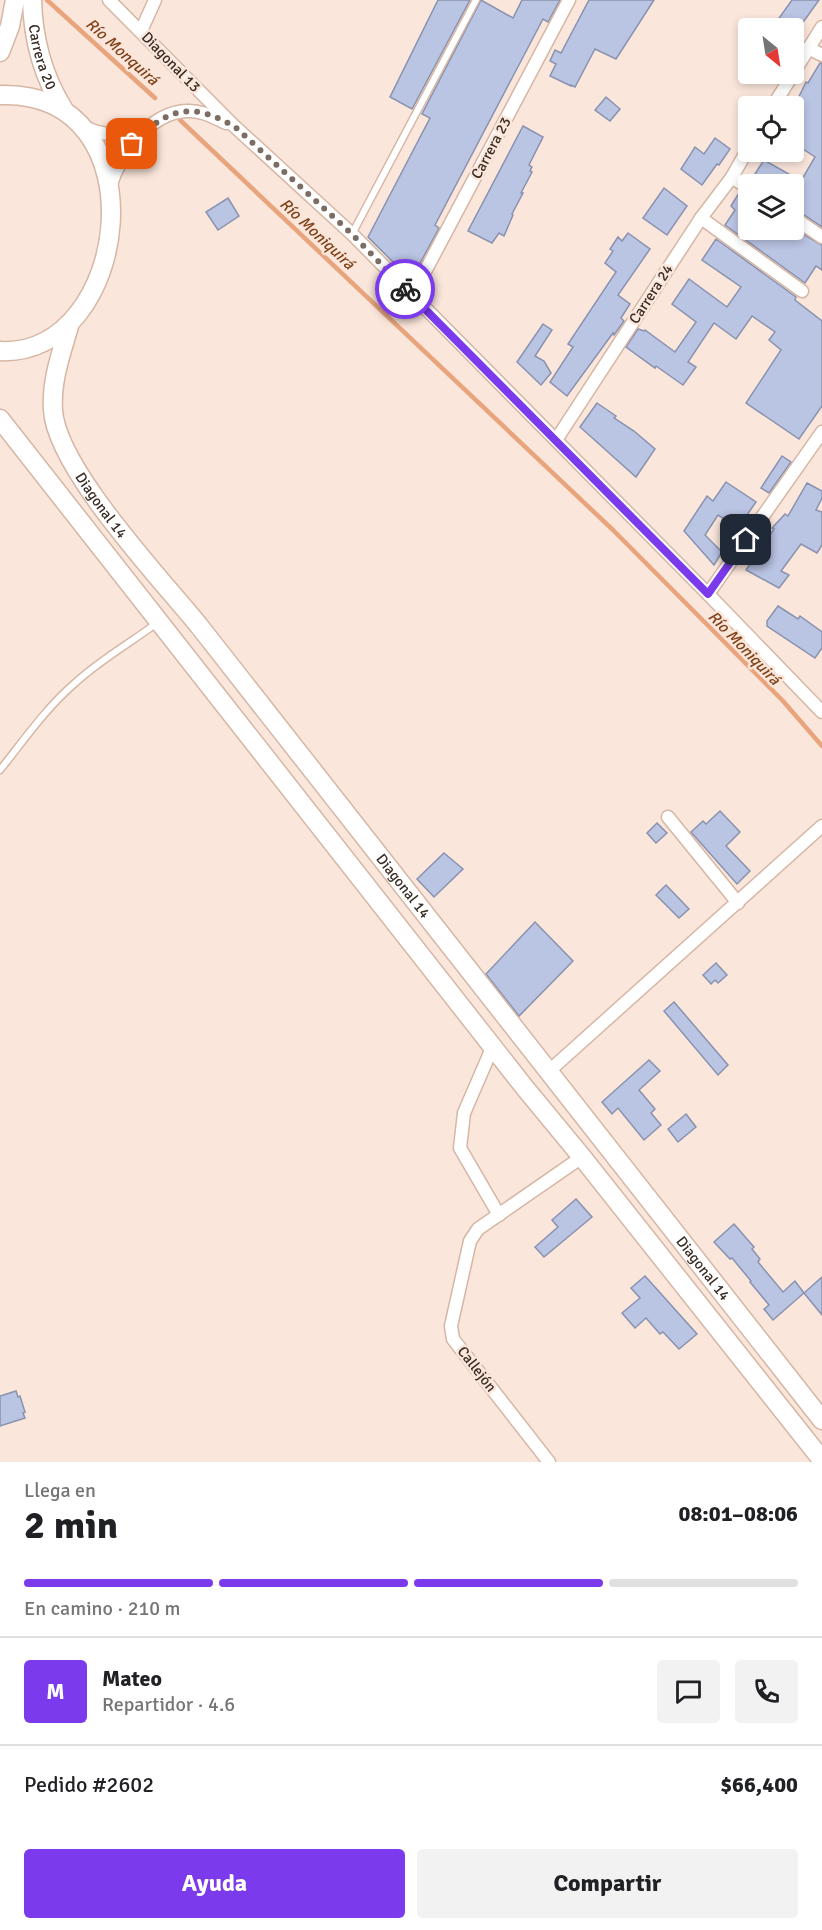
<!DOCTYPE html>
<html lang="es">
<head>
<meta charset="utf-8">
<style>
	body { margin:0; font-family:Signika,sans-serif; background:#f2f2f2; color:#202124; height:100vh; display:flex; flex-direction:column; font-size:22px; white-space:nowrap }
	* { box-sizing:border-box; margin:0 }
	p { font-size:20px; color:#757577 }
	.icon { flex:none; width:33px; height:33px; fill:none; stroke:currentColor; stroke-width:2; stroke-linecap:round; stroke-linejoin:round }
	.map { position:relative; height:1462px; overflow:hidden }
	.details { display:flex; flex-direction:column; background:#fff; flex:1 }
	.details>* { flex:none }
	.needle { width:39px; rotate:150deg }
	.buttons { position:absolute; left:738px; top:18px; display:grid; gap:12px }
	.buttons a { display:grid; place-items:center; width:66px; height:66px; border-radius:6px; background:#fff; box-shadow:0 3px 9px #0003; font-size:30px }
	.pin { position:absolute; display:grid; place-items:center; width:51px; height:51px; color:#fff; margin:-26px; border-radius:12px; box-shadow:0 3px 9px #0006 }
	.courier { position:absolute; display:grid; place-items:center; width:60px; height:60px; margin:-30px; border:4px solid #7c3aed; border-radius:50%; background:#fff; color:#222; box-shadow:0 2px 8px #0007 }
	.headline em { font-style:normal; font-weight:800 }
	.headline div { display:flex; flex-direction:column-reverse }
	.headline { display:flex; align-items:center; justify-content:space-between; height:102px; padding:0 24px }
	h1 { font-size:39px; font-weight:800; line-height:45px }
	.bar { display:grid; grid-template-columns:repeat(4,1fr); gap:9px 6px; align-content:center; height:72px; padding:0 24px }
	.bar i { height:8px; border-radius:4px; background:#e0e0e0 }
	.bar .current { background:#7c3aed }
	.bar p { grid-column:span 4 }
	.line { display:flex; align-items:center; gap:15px; padding:0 24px; border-top:2px solid #e0e0e0 }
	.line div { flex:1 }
	.round { display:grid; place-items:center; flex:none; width:63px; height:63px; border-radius:6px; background:#f2f2f2 }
	.action { display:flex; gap:12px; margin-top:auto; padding:12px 24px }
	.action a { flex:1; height:69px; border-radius:6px; background:#7c3aed; color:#fff; font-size:24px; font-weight:800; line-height:69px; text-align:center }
	.action a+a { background:#f2f2f2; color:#202124 }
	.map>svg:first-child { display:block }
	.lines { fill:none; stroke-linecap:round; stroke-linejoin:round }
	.stream { stroke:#e8a57d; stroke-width:4.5 }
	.building { fill:#bac4e3; stroke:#8992af; stroke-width:1.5 }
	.lane-casing { stroke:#d6b6a4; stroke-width:9 }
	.street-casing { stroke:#d6b6a4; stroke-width:15 }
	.secondary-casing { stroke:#d6b6a4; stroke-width:21 }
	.lane { stroke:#fff; stroke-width:6 }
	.street { stroke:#fff; stroke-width:12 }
	.secondary { stroke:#fff; stroke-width:18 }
	.done { stroke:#7c6d64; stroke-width:6; stroke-dasharray:0 10.8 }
	.route { stroke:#7c3aed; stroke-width:8 }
	.labels { text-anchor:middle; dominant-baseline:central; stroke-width:5; stroke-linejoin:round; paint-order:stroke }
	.street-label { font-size:15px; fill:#382c24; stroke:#fbe6db }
	.water-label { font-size:16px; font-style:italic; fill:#804218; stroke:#fbe6db }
</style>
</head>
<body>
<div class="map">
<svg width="822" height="1462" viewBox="0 0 822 1462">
	<rect width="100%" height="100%" fill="#fbe6db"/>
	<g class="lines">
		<g class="stream">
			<polyline points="47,0 155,98"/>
			<polyline points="180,120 613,530 783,701 822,746"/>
		</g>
	</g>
	<g class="building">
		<polygon points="438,0 470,0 412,109 390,97"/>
		<polygon points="481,0 513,18 522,0 560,0 548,22 543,19 435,225 439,228 411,280 368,237 430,118 422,114"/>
		<polygon points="589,0 654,0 616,59 595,49 575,87 571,85 571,86 550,76 556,64 550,61 555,50 561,53"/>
		<polygon points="792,0 819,0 799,28 772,28"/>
		<polygon points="820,63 822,63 822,227 794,208 794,203 799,194 794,191 794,184 755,184 751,180 764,160 801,181 815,157 794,143 794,107 806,82 808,83"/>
		<polygon points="606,97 620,109 610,121 595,110"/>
		<polygon points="523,126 543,137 529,165 532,167 530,171 532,172 521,193 523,193 512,214 513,215 504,236 499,233 492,243 468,231"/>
		<polygon points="715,138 730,149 719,165 717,164 702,185 681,169 695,147 704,154"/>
		<polygon points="664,188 687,206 667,235 643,218"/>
		<polygon points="739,193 744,197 748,196 748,230 796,230 822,245 822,270 816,266 805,283 725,225 735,210 731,206"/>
		<polygon points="228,198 239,216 218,230 206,212"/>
		<polygon points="628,233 650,249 618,295 630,304 621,318 624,321 614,335 613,333 567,396 550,382 573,347 568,344 616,272 605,263 613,251 610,249 618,237 622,241"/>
		<polygon points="716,239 796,297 795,300 822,321 822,406 799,439 746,403 781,350 769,340 775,332 752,316 736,339 714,323 688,362 696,367 683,385 656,366 655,368 626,347 638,329 644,331 645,330 675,352 696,322 672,304 689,279 727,307 741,287 702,260"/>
		<polygon points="543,324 552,330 535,356 544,361 551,373 541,385 517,362"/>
		<polygon points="597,403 616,416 614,418 634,431 655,449 636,477 580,427"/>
		<polygon points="782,456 791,462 769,493 761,488"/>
		<polygon points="726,482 756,502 738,528 718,515 705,535 722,552 714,565 684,531 707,496 713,501"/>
		<polygon points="807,483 822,491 822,498 816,510 822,512 822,545 817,553 801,544 781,571 789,575 779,588 746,570 774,529 772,528 785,514 788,516"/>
		<polygon points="778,606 798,619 800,616 822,632 822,648 815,658 767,626 767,621"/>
		<polygon points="720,811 740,832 726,846 750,871 737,884 691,832 703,821 706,824"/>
		<polygon points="657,823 667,833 656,843 647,833"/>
		<polygon points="444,853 463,869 434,897 417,879"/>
		<polygon points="666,885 689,909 679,918 656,895"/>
		<polygon points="535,922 573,961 519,1016 486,974"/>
		<polygon points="716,963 727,975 718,983 715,980 711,984 703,975"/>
		<polygon points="674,1002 728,1065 718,1075 664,1011"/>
		<polygon points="649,1060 660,1071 639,1090 655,1109 651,1113 661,1125 644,1140 618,1108 612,1114 602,1102"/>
		<polygon points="686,1114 696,1127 678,1142 668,1129"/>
		<polygon points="576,1199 592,1217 544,1257 535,1247 558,1227 552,1220"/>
		<polygon points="734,1224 754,1247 752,1249 760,1259 758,1262 783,1292 795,1281 804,1293 773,1320 764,1309 769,1305 750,1282 751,1281 732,1258 730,1259 714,1242"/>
		<polygon points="645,1276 697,1334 679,1349 663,1332 660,1334 646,1318 635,1328 622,1313 640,1298 631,1288"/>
		<polygon points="822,1277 822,1315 804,1293"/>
		<polygon points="16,1391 18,1397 20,1396 25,1412 23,1413 25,1418 0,1426 0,1396"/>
	</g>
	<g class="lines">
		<defs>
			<g id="lane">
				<polyline points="352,234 476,0"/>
				<path d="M 0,770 C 24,740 46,708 75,683 C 100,660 130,643 157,623"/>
			</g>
			<g id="street">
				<polyline points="109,0 233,125 352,234 708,594 822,712"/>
				<polyline points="141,31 155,0"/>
				<polyline points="808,48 822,55"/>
				<polyline points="794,72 822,27"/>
				<polyline points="773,106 793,74"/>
				<path d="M 84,126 C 101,138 129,135 148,127"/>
				<polyline points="732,177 748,188"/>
				<path d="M 110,187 C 120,155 149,113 186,111 C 201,110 213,117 226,123"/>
				<polyline points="701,218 802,291"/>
				<polyline points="794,218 822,237"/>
				<polyline points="412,296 569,0"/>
				<polyline points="556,440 701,218 732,177 748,149"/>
				<polyline points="708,594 822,432"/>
				<polyline points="668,817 738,903"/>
				<polyline points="493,1046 464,1113 460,1148 499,1215"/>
				<polyline points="548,1072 822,826"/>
				<polyline points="549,1462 453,1339 451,1326 470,1241 478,1229 582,1157"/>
			</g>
			<g id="secondary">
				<path id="s1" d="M 32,0 C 33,40 42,75 64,110"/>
				<polyline points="0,52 10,26 15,0"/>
				<path d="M 0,95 C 164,89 131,358 0,351"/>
				<path id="s2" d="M 69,326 C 61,354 51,381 53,410 C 56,468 162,580 200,627 L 822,1420"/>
				<polyline points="0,419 525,1088 582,1157 822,1460"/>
			</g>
		</defs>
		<use href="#lane" class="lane-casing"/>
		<use href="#street" class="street-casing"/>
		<use href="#secondary" class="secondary-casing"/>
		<use href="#lane" class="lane"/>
		<use href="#street" class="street"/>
		<use href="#secondary" class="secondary"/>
	</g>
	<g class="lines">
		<path class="done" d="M 132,144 C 152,123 176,104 207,114 C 216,116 224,122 233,125 L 352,234 L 405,289"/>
		<polyline class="route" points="405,289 708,594 746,540"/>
	</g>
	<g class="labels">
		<g class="street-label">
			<text stroke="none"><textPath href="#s1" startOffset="58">Carrera 20</textPath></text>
			<text transform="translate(171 62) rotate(46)">Diagonal 13</text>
			<text transform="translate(491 148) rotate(-62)">Carrera 23</text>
			<text transform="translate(651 294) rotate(-57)">Carrera 24</text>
			<text stroke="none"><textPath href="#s2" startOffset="194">Diagonal 14</textPath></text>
			<text stroke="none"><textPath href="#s2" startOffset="680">Diagonal 14</textPath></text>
			<text stroke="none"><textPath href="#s2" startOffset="1166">Diagonal 14</textPath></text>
			<text transform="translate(477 1369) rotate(52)">Callejón</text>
		</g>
		<g class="water-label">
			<text transform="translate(122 52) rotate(42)">Río Monquirá</text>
			<text transform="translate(317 234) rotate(43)">Río Moniquirá</text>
			<text transform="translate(744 648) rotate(46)">Río Moniquirá</text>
		</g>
	</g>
</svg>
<div class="buttons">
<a><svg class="needle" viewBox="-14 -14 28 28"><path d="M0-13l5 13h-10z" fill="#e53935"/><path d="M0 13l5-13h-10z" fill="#757577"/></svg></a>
<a><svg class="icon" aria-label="locate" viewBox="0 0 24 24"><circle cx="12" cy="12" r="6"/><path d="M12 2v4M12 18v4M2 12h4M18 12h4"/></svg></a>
<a><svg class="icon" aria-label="layers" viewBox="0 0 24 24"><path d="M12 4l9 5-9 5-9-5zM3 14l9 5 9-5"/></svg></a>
</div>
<div class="pin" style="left:132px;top:144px;background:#ea580c"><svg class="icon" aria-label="bag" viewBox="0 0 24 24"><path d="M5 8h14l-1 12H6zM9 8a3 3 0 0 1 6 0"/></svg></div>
<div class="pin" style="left:746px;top:540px;background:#1f2937"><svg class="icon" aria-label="home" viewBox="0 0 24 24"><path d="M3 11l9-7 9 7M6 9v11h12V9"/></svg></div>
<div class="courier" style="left:405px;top:289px"><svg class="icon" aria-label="bike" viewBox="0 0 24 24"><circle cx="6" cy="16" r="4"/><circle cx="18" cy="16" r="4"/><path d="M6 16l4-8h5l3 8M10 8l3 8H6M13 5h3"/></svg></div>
</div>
<section class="details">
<div class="headline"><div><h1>2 min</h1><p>Llega en</p></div><em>08:01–08:06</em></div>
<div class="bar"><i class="current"></i><i class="current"></i><i class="current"></i><i></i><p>En camino · 210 m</p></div>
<div class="line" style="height:108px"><b class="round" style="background:#7c3aed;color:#fff">M</b><div><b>Mateo</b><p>Repartidor · 4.6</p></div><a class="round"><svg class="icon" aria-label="chat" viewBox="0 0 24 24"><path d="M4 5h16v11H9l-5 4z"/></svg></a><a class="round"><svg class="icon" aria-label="phone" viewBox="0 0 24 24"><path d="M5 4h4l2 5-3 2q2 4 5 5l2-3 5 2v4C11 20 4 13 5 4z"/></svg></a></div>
<div class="line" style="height:78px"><div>Pedido #2602</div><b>$66,400</b></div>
<div class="action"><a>Ayuda</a><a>Compartir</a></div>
</section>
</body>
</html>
